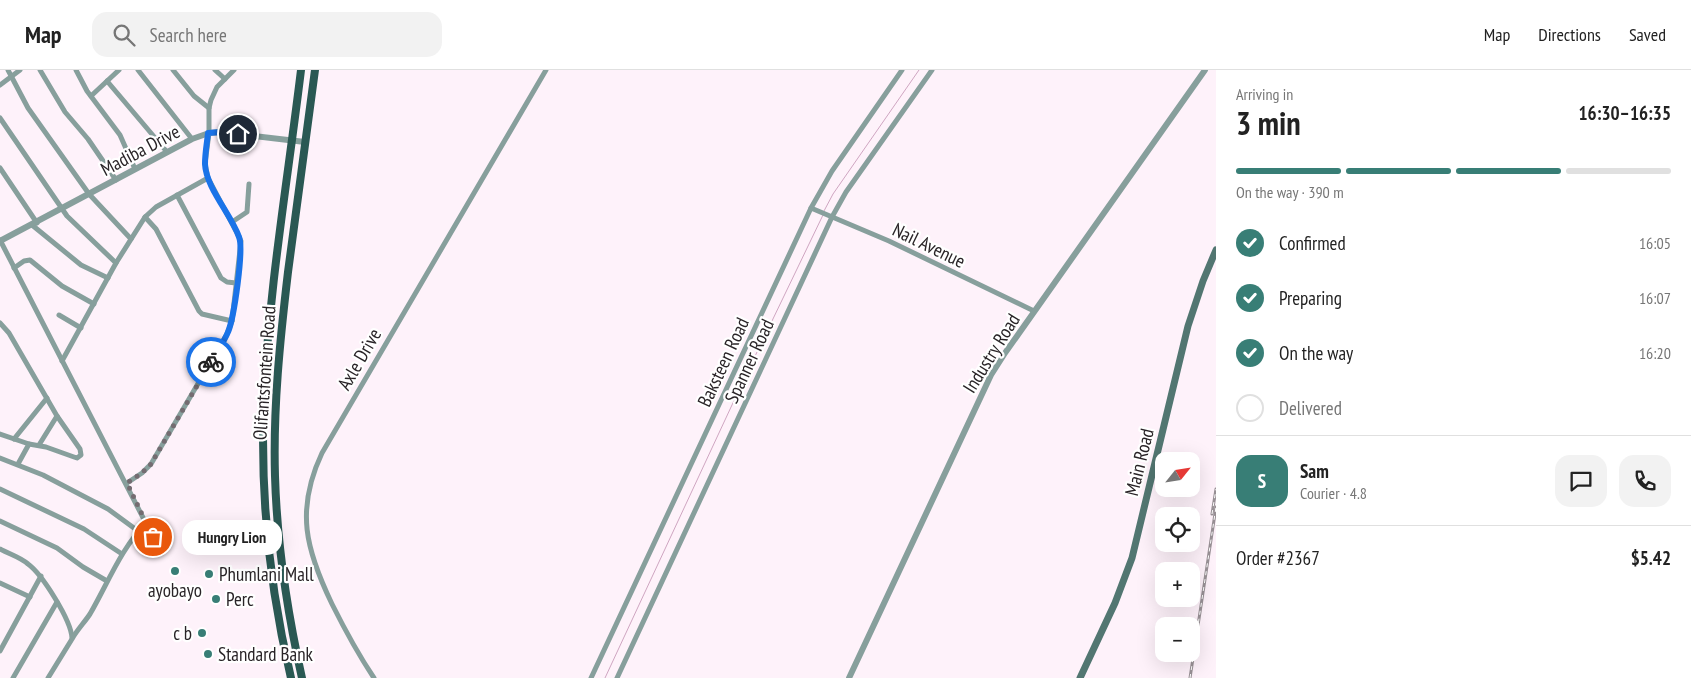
<!DOCTYPE html>
<html lang="en">
<head>
<meta charset="utf-8">
<style>
	body { margin:0; font-family:"PT Sans Narrow",sans-serif; background:#f2f2f2; color:#222; height:100vh; display:flex; flex-direction:column; font-size:19px; white-space:nowrap }
	* { box-sizing:border-box; margin:0 }
	p { font-size:16px; color:#767676 }
	.icon { flex:none; width:28px; height:28px; fill:none; stroke:currentColor; stroke-width:2; stroke-linecap:round; stroke-linejoin:round }
	.map { position:relative; flex:1; overflow:hidden }
	.details { display:flex; flex-direction:column; background:#fff; width:475px }
	.details>* { flex:none }
	.needle { width:32px; rotate:60deg }
	.buttons { position:absolute; left:1155px; top:382px; display:grid; gap:10px }
	.buttons a { display:grid; place-items:center; width:45px; height:45px; border-radius:10px; background:#fff; box-shadow:0 5px 20px #0002; font-size:25px }
	.pin { position:absolute; display:grid; place-items:center; width:42px; height:42px; color:#fff; margin:-21px; border:2px solid #fff; border-radius:50%; box-shadow:0 1px 5px #0007 }
	.courier { position:absolute; display:grid; place-items:center; width:50px; height:50px; margin:-25px; border:4px solid #1a73e8; border-radius:50%; background:#fff; color:#222; box-shadow:0 1px 6px #0007 }
	.bubble { position:absolute; height:35px; border-radius:15px; background:#fff; box-shadow:0 5px 20px #0002; font-size:16px; font-weight:700; line-height:35px; text-align:center }
	.head em { font-style:normal; font-weight:700 }
	.head div { display:flex; flex-direction:column-reverse }
	.head { display:flex; align-items:center; justify-content:space-between; height:85px; padding:0 20px }
	h1 { font-size:32px; font-weight:700; line-height:38px }
	.bar { display:grid; grid-template-columns:repeat(4,1fr); gap:8px 5px; align-content:center; height:60px; padding:0 20px }
	.bar i { height:6px; border-radius:4px; background:#e0e0e0 }
	.bar .active { background:#387e76 }
	.bar p { grid-column:span 4 }
	.line { display:flex; align-items:center; gap:12px; padding:0 20px; border-top:1px solid #e0e0e0 }
	.line div { flex:1 }
	.round { display:grid; place-items:center; flex:none; width:52px; height:52px; border-radius:15px; background:#f2f2f2 }
	ol { padding:0 20px; list-style:none }
	li { display:flex; align-items:center; gap:15px; height:55px }
	li p { margin-inline-start:auto }
	li .icon { padding:5px; border-radius:50%; background:#387e76; color:#fff; stroke-width:4 }
	li:last-child { color:#767676 }
	li i { width:28px; height:28px; border:2px solid #e0e0e0; border-radius:50% }
	header { display:flex; align-items:center; gap:30px; box-sizing:border-box; height:70px; padding:0 25px; background:#fff; border-bottom:1px solid #e0e0e0 }
	header strong { font-size:24px }
	nav { display:flex; gap:28px; margin-inline-start:auto; font-size:18px }
	.search { width:350px; height:45px; background:#f2f2f2; display:flex; align-items:center; gap:12px; box-sizing:border-box; padding:0 18px; border-radius:15px; color:#767676; font-size:19px }
	main { display:flex; flex:1; min-height:0 }
	.map>svg:first-child { display:block }
	.lines { fill:none; stroke-linecap:round; stroke-linejoin:round }
	.stream { stroke:#cfa5c1; stroke-width:1 }
	.minor { stroke:#879f9c; stroke-width:5 }
	.tertiary { stroke:#879f9c; stroke-width:6 }
	.secondary { stroke:#527671; stroke-width:7 }
	.primary { stroke:#2a5853; stroke-width:8 }
	.rail-casing { stroke:#989095; stroke-width:3 }
	.rail { stroke:#fff; stroke-width:1; stroke-dasharray:4; stroke-linecap:butt }
	.done { stroke:#746c71; stroke-width:5; stroke-dasharray:0 9 }
	.route { stroke:#1a73e8; stroke-width:6 }
	.poi-dot { fill:#387e76; stroke:#fff; stroke-width:2 }
	.labels { text-anchor:middle; dominant-baseline:central; stroke-width:4.5; stroke-linejoin:round; paint-order:stroke }
	.street-label { font-size:19px; fill:#292427; stroke:#fff }
	.poi-label { font-size:19px; fill:#292427; stroke:#fff; text-anchor:start }
</style>
</head>
<body>
<header>
<strong>Map</strong>
<div class="search"><svg class="icon" aria-label="search" viewBox="0 0 24 24"><circle cx="10" cy="10" r="6"/><path d="M15 15l6 6"/></svg>Search here</div>
<nav><a>Map</a><a>Directions</a><a>Saved</a></nav>
</header>
<main>
<div class="map">
<svg width="1216" height="608" viewBox="0 0 1216 608">
	<rect width="100%" height="100%" fill="#fef2fa"/>
	<g class="lines">
		<g class="stream">
			<polyline points="824,141 833,124 919,0"/>
			<polyline points="605,608 745,307 823,145"/>
		</g>
		<g class="minor">
			<polyline points="8,0 28,38 89,124 131,169"/>
			<polyline points="40,0 65,42 88,69 116,110"/>
			<polyline points="76,0 87,21 120,65 135,99"/>
			<polyline points="138,0 192,69"/>
			<polyline points="173,0 194,26 209,38"/>
			<polyline points="215,0 225,9"/>
			<polyline points="107,11 167,82"/>
			<polyline points="0,15 20,0"/>
			<polyline points="91,26 119,0"/>
			<polyline points="0,48 67,146 116,193"/>
			<polyline points="0,98 37,153"/>
			<polyline points="177,125 221,208 227,212 236,213"/>
			<polyline points="811,138 889,171 1034,241"/>
			<polyline points="145,147 156,159 199,241 202,244 232,251"/>
			<polyline points="232,152 247,142 249,114"/>
			<polyline points="32,155 81,195 108,208"/>
			<polyline points="0,170 153,467"/>
			<polyline points="14,198 24,191 30,190 62,216 94,234"/>
			<polyline points="59,245 81,258"/>
			<polyline points="0,253 9,263 57,346 80,379 81,385 77,388 74,387 46,377 29,374 0,364"/>
			<polyline points="62,291 116,193 145,147 156,137 208,108"/>
			<polyline points="14,369 47,328"/>
			<polyline points="39,375 57,346"/>
			<polyline points="0,388 43,405 108,439 138,461"/>
			<polyline points="18,394 29,374"/>
			<polyline points="127,413 142,403 151,394 227,264 232,251 241,171 237,163 208,108 205,94 209,63 209,38 211,30 217,17 234,0"/>
			<polyline points="0,419 84,459 122,484"/>
			<polyline points="0,451 57,478 83,497 107,511"/>
			<path d="M 0,479 C 9,484 20,487 28,494 C 42,504 71,550 72,568"/>
			<polyline points="0,513 30,527"/>
			<polyline points="0,581 41,506"/>
			<polyline points="13,608 57,532"/>
			<path d="M 48,608 C 56,595 64,582 72,569 C 77,560 84,553 90,544 C 108,513 121,478 147,452"/>
			<path d="M 374,608 C 358,584 345,560 332,534 C 306,480 295,440 322,383 L 546,0"/>
			<polyline points="591,608 811,138 832,101 902,0"/>
			<polyline points="617,608 832,147 846,122 932,0"/>
		</g>
		<g class="tertiary">
			<polyline points="0,171 192,69 209,63 221,62 305,72"/>
			<polyline points="849,608 991,305 1005,283 1205,0"/>
		</g>
		<polyline class="secondary" points="1080,608 1115,533 1132,488 1188,256 1203,211 1216,180"/>
		<g class="primary">
			<path d="M 291,608 C 269,516 260,421 264,327 C 269,218 288,108 301,0"/>
			<path d="M 302,608 C 287,541 277,474 275,406 C 273,338 280,270 288,202 C 297,135 306,67 315,0"/>
		</g>
		<defs>
			<g id="rail">
				<polyline points="1212,444 1216,419"/>
				<polyline points="1190,608 1216,437"/>
			</g>
		</defs>
		<use href="#rail" class="rail-casing"/>
		<use href="#rail" class="rail"/>
	</g>
	<g class="lines">
		<polyline class="done" points="153,467 127,413 142,403 151,394 211,292"/>
		<path class="route" d="M 211,292 C 217,282 224,272 228,262 C 234,248 244,179 239,167 C 231,144 206,118 205,94 C 205,83 207,73 208,63 L 221,62 L 238,64"/>
	</g>
	<g class="poi-dot">
		<circle cx="175" cy="501" r="5"/>
		<circle cx="209" cy="504" r="5"/>
		<circle cx="216" cy="529" r="5"/>
		<circle cx="202" cy="563" r="5"/>
		<circle cx="208" cy="584" r="5"/>
	</g>
	<g class="labels">
		<g class="street-label">
			<text transform="translate(140 80) rotate(-28)">Madiba Drive</text>
			<text transform="translate(929 175) rotate(26)">Nail Avenue</text>
			<text transform="translate(991 283) rotate(-58)">Industry Road</text>
			<text transform="translate(359 289) rotate(-60)">Axle Drive</text>
			<text transform="translate(749 291) rotate(-65)">Spanner Road</text>
			<text transform="translate(723 292) rotate(-65)">Baksteen Road</text>
			<text transform="translate(264 303) rotate(-86)">Olifantsfontein Road</text>
			<text transform="translate(1139 392) rotate(-76)">Main Road</text>
		</g>
		<g class="poi-label">
			<text x="219" y="504">Phumlani Mall</text>
			<text x="175" y="520" text-anchor="middle">ayobayo</text>
			<text x="226" y="529">Perc</text>
			<text x="192" y="563" text-anchor="end">c b</text>
			<text x="218" y="584">Standard Bank</text>
		</g>
	</g>
</svg>
<div class="buttons">
<a><svg class="needle" viewBox="-14 -14 28 28"><path d="M0-13l5 13h-10z" fill="#e53935"/><path d="M0 13l5-13h-10z" fill="#767676"/></svg></a>
<a><svg class="icon" aria-label="locate" viewBox="0 0 24 24"><circle cx="12" cy="12" r="6"/><path d="M12 2v4M12 18v4M2 12h4M18 12h4"/></svg></a>
<a>+</a>
<a>−</a>
</div>
<div class="pin" style="left:153px;top:467px;background:#ea580c"><svg class="icon" aria-label="bag" viewBox="0 0 24 24"><path d="M5 8h14l-1 12H6zM9 8a3 3 0 0 1 6 0"/></svg></div>
<div class="pin" style="left:238px;top:64px;background:#1f2937"><svg class="icon" aria-label="home" viewBox="0 0 24 24"><path d="M3 11l9-7 9 7M6 9v11h12V9"/></svg></div>
<div class="courier" style="left:211px;top:292px"><svg class="icon" aria-label="bike" viewBox="0 0 24 24"><circle cx="6" cy="16" r="4"/><circle cx="18" cy="16" r="4"/><path d="M6 16l4-8h5l3 8M10 8l3 8H6M13 5h3"/></svg></div>
<div class="bubble" style="left:182px;top:450px;width:100px">Hungry Lion</div>
</div>
<section class="details">
<div class="head"><div><h1>3 min</h1><p>Arriving in</p></div><em>16:30–16:35</em></div>
<div class="bar"><i class="active"></i><i class="active"></i><i class="active"></i><i></i><p>On the way · 390 m</p></div>
<ol>
<li><svg class="icon" aria-label="check" viewBox="0 0 24 24"><path d="M5 12l5 5 9-10"/></svg>Confirmed<p>16:05</p></li>
<li><svg class="icon" aria-label="check" viewBox="0 0 24 24"><path d="M5 12l5 5 9-10"/></svg>Preparing<p>16:07</p></li>
<li><svg class="icon" aria-label="check" viewBox="0 0 24 24"><path d="M5 12l5 5 9-10"/></svg>On the way<p>16:20</p></li>
<li><i></i>Delivered</li>
</ol>
<div class="line" style="height:90px"><b class="round" style="background:#387e76;color:#fff">S</b><div><b>Sam</b><p>Courier · 4.8</p></div><a class="round"><svg class="icon" aria-label="chat" viewBox="0 0 24 24"><path d="M4 5h16v11H9l-5 4z"/></svg></a><a class="round"><svg class="icon" aria-label="phone" viewBox="0 0 24 24"><path d="M5 4h4l2 5-3 2q2 4 5 5l2-3 5 2v4C11 20 4 13 5 4z"/></svg></a></div>
<div class="line" style="height:65px"><div>Order #2367</div><b>$5.42</b></div>
</section>
</main>
</body>
</html>
